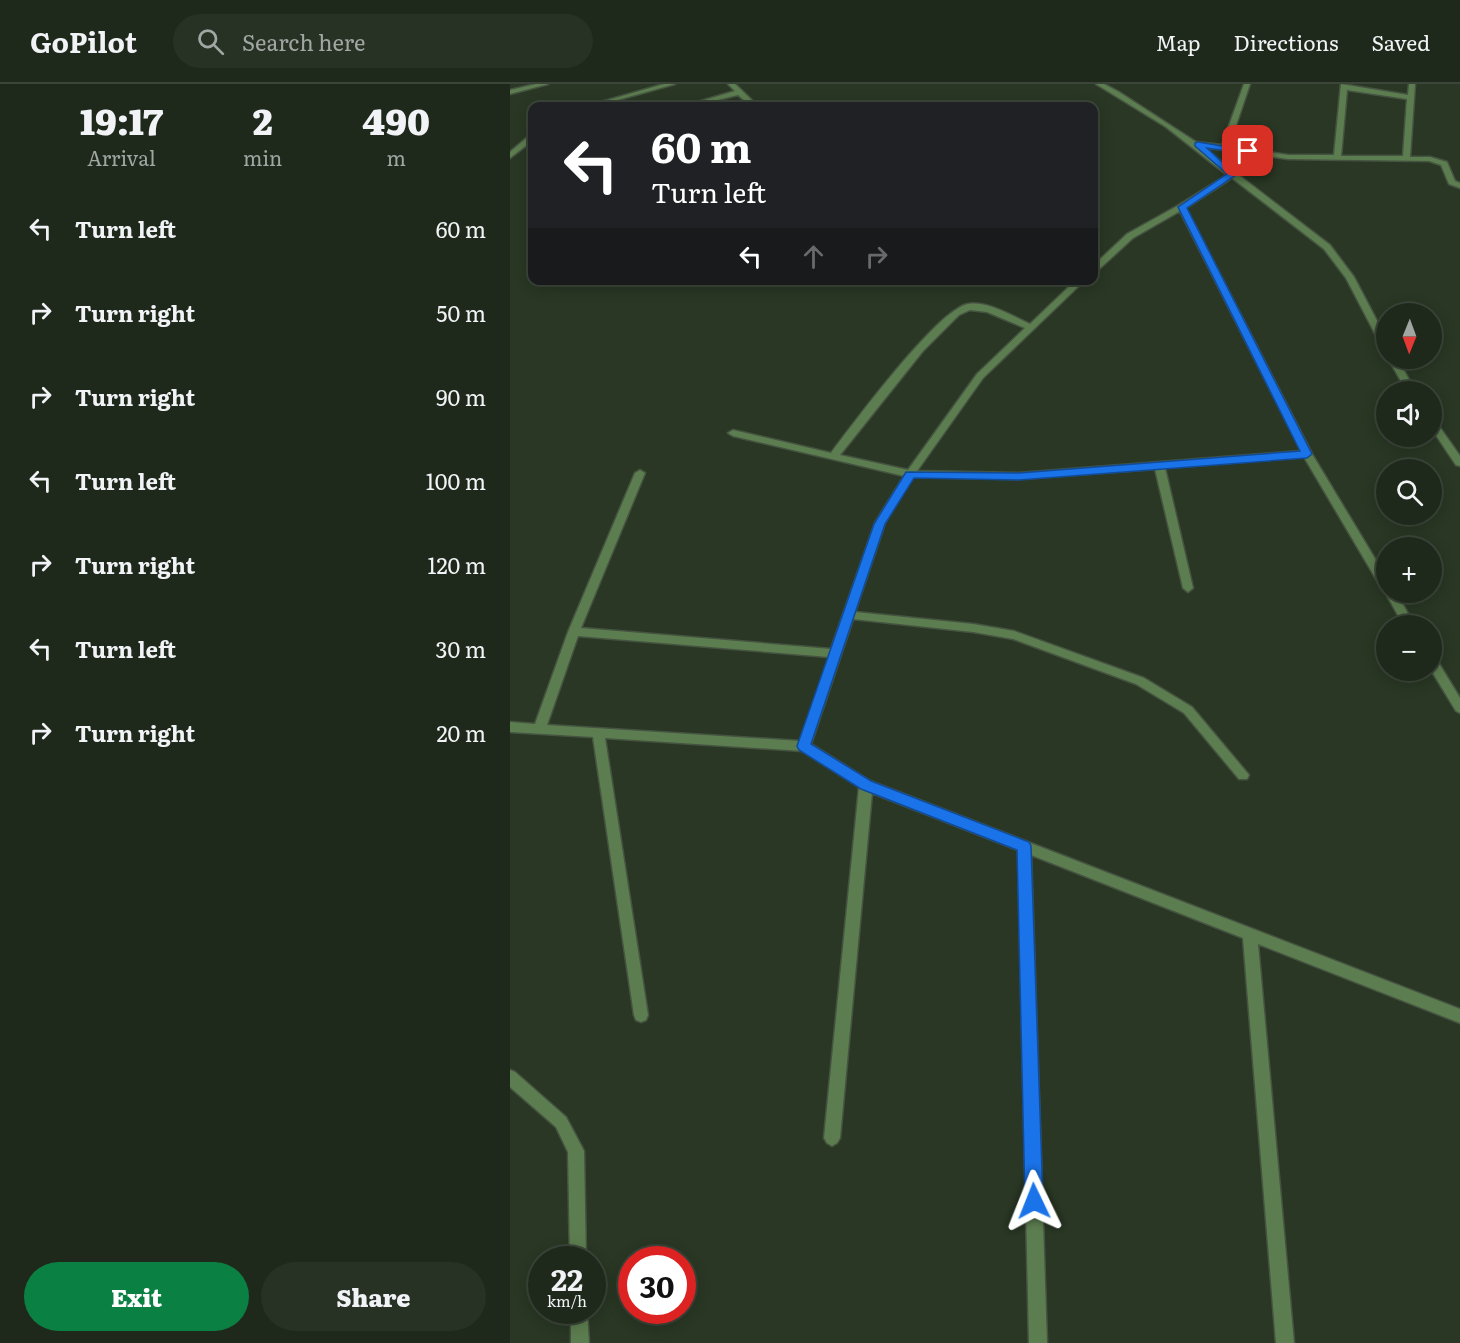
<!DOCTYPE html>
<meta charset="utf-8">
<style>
:root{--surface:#1f291b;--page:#273124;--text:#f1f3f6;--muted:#a1a6a3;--line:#3c453a;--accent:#0b8043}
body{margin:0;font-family:Literata,serif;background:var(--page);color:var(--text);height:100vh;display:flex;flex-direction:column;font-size:22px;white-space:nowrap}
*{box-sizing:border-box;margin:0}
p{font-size:20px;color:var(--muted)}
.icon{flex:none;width:33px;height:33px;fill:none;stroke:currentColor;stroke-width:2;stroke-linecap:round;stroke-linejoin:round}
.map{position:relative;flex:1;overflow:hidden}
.details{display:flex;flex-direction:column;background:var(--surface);width:510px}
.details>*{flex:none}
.hud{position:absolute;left:18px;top:18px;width:570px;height:183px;border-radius:12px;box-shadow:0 3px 15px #0003,0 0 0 2px var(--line);background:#202124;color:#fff;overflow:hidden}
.needle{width:39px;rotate:181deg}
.buttons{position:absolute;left:866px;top:219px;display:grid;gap:12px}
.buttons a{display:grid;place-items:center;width:66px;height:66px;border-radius:50%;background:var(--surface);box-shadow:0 3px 15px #0003,0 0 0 2px var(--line);font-size:30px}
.speed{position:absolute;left:18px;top:1162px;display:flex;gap:12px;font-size:30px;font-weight:700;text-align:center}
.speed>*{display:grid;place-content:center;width:78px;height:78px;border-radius:50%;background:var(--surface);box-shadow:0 3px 15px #0003,0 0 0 2px var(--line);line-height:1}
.speed small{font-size:15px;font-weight:400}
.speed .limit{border:9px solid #d22;background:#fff;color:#111}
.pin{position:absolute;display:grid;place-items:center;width:51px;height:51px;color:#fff;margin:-26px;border-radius:12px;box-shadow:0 3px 9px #0006}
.me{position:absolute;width:66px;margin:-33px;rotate:358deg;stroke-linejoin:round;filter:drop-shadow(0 0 4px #0008)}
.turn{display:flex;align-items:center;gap:21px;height:126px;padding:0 24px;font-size:27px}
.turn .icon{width:78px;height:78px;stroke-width:2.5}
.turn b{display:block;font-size:42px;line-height:51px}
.lanes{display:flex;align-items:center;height:57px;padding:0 24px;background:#0003;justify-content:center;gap:30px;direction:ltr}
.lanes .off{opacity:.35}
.eta{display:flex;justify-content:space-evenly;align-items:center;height:102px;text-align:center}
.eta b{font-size:36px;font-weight:800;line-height:42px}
.button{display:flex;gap:12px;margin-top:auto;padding:12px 24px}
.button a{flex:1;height:69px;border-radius:36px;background:var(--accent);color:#fff;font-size:24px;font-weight:800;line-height:69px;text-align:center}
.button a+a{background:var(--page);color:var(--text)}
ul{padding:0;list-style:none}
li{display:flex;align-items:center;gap:18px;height:84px;padding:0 24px}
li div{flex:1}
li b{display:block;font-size:22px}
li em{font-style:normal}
header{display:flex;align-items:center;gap:36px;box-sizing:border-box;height:84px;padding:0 30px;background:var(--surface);border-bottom:2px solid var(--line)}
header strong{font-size:28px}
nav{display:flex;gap:33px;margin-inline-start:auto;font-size:21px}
.search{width:420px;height:54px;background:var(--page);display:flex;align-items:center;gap:15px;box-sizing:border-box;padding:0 21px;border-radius:33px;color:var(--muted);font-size:22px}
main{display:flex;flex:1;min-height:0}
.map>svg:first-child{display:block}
</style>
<header>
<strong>GoPilot</strong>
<div class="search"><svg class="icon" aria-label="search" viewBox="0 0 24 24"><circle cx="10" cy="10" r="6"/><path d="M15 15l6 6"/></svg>Search here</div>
<nav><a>Map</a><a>Directions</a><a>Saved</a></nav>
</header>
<main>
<section class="details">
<div class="eta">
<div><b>19:17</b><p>Arrival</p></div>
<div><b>2</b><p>min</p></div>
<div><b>490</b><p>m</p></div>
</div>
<ul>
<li><svg class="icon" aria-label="left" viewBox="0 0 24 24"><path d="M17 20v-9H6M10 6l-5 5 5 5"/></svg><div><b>Turn left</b></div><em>60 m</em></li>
<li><svg class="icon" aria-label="right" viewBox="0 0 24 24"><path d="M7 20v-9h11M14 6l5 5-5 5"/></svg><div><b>Turn right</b></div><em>50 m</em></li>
<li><svg class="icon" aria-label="right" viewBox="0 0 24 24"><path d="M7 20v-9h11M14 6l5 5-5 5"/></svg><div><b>Turn right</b></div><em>90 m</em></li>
<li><svg class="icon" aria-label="left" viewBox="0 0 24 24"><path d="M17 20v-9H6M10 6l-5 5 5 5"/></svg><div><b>Turn left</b></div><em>100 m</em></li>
<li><svg class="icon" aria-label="right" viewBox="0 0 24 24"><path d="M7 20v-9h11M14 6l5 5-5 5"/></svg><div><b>Turn right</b></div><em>120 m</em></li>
<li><svg class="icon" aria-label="left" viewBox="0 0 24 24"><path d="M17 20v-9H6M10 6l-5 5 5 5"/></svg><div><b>Turn left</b></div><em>30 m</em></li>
<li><svg class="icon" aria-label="right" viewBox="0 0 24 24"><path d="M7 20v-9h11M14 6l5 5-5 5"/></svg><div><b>Turn right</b></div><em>20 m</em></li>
</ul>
<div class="button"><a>Exit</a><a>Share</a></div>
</section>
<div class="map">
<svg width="950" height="1259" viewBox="0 0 950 1259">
<rect width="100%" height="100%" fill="#293724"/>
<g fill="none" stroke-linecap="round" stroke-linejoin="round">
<defs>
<g id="minor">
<path d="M26 0H38L0 10V6Z"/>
<path d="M154 0H165L86 22H77Z"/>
<path d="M218 0H225L248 22H241L228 11 183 22H174L225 7Z"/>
<path d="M586 0H594L609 8 686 58 712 61 734 0H740L719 62 778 71H824L831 0 898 11 899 0H905L900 73H920L937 78 945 97 950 99V104L939 100 931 81 919 77 778 75 692 63 820 161 844 193 876 254V266L872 263 836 194 814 165 722 94 676 124 802 370 876 493V508H886L905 542H894L875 508 876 506 872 505 794 373 655 384 683 504 678 508 673 504 645 385 509 395 403 393 375 439 345 528 463 540 504 547 634 594 682 623 739 691 737 695H729L674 629 626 600 503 555 463 548 343 535 301 660 360 697 950 925V939L748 860 784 1259H766L733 854 521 771 537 1259H519L508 766 362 709 330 1054 327 1059 322 1062 317 1059 314 1054 349 703 292 667 95 654 138 931 136 936 131 938 126 936 124 931 83 653 0 648V638L25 640 58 548 125 389 130 386 135 389 71 544 321 565 365 439 394 392 223 352 218 349 223 346 321 369C343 340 428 225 458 220 478 217 502 232 520 240L566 196H575L473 294 407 387 509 389 791 367 670 127 623 154 587 187H584V181L617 150 669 121 717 91 656 43ZM837 6 897 15 893 72H831ZM460 226 477 228 515 244 467 290 398 386 330 371 413 267 449 231ZM68 552 319 573 290 657 37 641Z"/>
<path d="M19 52H22V57L0 74V68Z"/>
<path d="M878 274H887L906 308H897Z"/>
<path d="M921 334 924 335 950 372V382L946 381 921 344Z"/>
<path d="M921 572 925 573 950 614V629L946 627 921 586Z"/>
<path d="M0 986 5 988 56 1033 74 1067 76 1176H60L58 1068 46 1043 0 1003Z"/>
<path d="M61 1227H77L79 1259H61Z"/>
</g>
</defs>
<use href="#minor" stroke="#455341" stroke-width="3"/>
<use href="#minor" fill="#5c7d4f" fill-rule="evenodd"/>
</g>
<path fill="#1a73e8" stroke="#114b97" stroke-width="1.5" d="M688 58 743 67 738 70 697 64 726 91 677 124 802 370 797 374 509 396 404 394 375 440 301 660 361 697 519 758 521 762 533 1117 530 1124 524 1126 517 1124 515 1117 507 766 351 705 289 666 287 662 364 440 396 388 509 389 790 367 668 123 717 90 685 62V59Z"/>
</svg>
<div class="buttons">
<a><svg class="needle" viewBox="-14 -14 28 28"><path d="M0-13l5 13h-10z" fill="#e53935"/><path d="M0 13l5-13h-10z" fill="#a1a6a3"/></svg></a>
<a><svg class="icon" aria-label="sound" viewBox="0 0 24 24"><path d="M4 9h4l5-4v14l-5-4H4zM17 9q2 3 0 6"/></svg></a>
<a><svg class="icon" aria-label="search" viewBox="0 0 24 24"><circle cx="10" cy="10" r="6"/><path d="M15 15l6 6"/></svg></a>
<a>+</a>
<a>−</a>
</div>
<div class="speed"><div>22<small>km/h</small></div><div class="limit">30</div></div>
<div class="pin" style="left:738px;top:67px;background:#d93025"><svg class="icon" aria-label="arrive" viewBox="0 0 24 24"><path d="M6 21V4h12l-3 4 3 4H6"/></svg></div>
<svg class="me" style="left:524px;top:1117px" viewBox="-20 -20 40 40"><path d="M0-17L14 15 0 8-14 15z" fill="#1a73e8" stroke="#fff" stroke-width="4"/></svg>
<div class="hud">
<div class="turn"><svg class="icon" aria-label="left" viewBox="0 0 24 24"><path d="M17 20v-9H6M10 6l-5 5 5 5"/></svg><div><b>60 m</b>Turn left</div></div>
<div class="lanes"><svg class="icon" aria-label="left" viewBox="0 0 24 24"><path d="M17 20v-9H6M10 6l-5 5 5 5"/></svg><svg class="icon off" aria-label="ahead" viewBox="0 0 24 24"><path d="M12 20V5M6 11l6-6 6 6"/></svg><svg class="icon off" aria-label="right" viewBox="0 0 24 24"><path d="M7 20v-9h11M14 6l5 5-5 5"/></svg></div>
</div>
</div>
</main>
